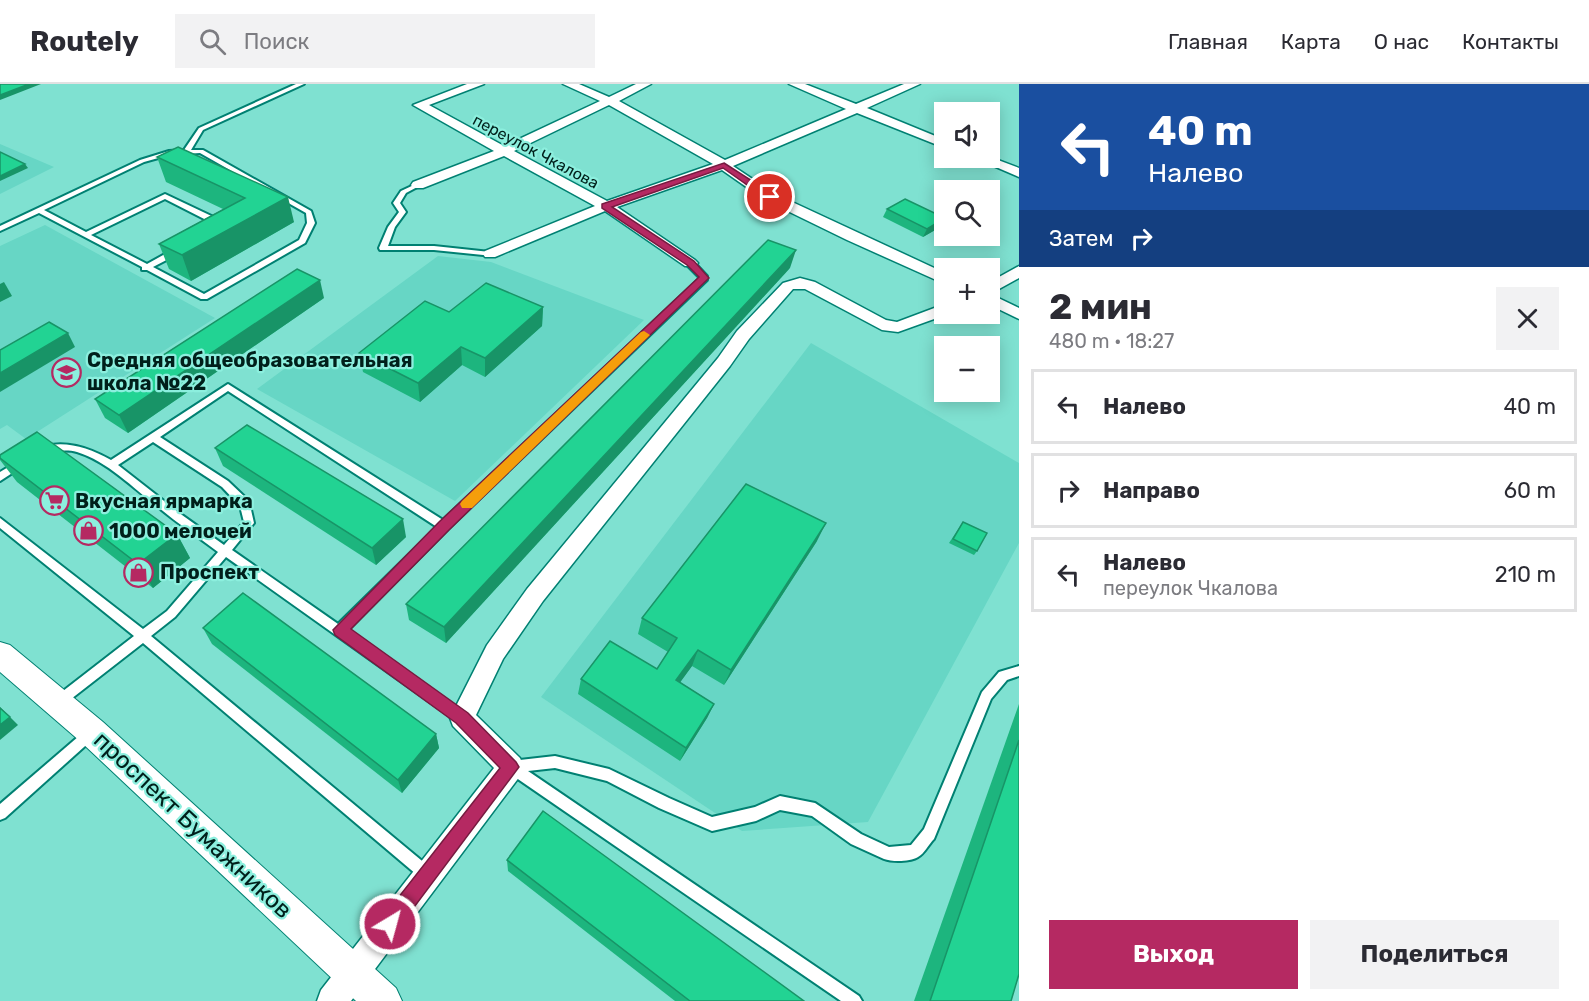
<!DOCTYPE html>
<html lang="ru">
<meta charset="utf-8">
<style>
:root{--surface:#fff;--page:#f2f2f3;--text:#2b2b33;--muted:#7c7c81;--line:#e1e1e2;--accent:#b52962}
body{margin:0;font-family:Rubik,sans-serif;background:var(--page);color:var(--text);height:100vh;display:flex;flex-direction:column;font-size:22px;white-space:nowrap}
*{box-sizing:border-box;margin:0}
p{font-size:20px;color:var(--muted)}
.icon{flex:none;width:33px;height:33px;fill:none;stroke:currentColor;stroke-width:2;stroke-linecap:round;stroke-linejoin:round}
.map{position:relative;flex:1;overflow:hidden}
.drawer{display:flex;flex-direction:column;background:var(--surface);width:570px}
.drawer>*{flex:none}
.hud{background:#1a4fa0;color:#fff;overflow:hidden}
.tools{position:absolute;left:934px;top:18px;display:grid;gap:12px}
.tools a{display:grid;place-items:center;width:66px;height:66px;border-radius:0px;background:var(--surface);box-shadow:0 3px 15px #0003;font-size:30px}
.pin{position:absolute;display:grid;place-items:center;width:51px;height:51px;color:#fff;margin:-26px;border:3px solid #fff;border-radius:50%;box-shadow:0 2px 6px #0007}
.me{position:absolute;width:66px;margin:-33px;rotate:37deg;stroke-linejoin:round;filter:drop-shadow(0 0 4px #0008)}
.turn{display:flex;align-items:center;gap:21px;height:126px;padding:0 30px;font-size:27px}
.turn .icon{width:78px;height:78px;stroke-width:2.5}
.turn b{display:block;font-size:42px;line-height:51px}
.then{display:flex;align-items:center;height:57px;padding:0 30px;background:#0003;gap:12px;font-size:22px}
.round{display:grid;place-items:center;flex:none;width:63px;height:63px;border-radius:0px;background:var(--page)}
.headline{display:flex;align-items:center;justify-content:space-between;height:102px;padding:0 30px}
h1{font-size:36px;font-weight:700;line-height:45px}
.button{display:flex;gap:12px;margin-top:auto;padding:12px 30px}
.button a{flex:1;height:69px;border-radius:0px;background:var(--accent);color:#fff;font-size:24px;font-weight:700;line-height:69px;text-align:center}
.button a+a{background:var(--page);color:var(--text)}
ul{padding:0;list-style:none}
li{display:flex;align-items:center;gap:18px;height:75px;margin:0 12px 9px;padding:0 18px;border:3px solid var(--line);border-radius:0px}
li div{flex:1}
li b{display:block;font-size:22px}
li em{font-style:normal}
header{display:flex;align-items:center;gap:36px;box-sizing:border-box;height:84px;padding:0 30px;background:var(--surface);border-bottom:2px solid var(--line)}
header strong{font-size:28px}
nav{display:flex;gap:33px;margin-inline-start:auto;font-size:21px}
.search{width:420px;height:54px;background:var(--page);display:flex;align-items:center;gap:15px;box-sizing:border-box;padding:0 21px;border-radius:0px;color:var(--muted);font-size:22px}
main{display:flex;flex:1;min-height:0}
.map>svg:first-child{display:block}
</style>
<header>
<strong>Routely</strong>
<div class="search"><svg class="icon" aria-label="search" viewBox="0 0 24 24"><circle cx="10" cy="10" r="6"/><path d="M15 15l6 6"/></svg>Поиск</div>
<nav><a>Главная</a><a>Карта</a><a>О нас</a><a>Контакты</a></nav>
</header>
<main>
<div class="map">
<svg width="1019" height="917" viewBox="0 0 1019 917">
<rect width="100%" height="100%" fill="#7fe1d1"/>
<g fill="#67d6c5">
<path d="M0 60 54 83 0 110Z"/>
<path d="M45 141 215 234 26 355 7 341 0 345V162Z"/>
<path d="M438 172 491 178 644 236 455 417 257 305Z"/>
<path d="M811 259 1019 379V459L868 738 742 747 541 613Z"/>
</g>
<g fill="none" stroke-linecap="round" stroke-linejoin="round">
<defs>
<g id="service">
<path d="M296 0H304L203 46 191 66H203L311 127 315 139 305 159 207 215H201L147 186H142V183L39 129 0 147V142L140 76 169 67 184 66 199 44ZM200 69 306 129 307 139 299 156 204 210 153 183 180 169V165H174L147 180 91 151 165 115 216 141H222V137L165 110 86 148 44 126 144 78 169 71Z"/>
<path d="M416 100 421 101 406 109 400 119 406 128 395 143 388 162H434L490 168 494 170 493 172 434 166H380L379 164 388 143 399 128 393 119 401 107Z"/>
<path d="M687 177H693L707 192V196L448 445 347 547 466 630 468 634 466 638 462 640 458 638 226 473 175 533 151 552 433 786 435 791 433 796 428 798 423 796 143 559 62 622 58 624 54 622 52 618 54 614 134 552 0 444V434L143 545 167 527 218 468C198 453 177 439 158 423 133 404 107 377 77 368 64 364 52 369 40 367L38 365 40 363C66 356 87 363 111 376L228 300 443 436 700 194 687 181ZM228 307 437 443 338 540 232 466 254 439 249 417 228 397 160 353ZM153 358 222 403 240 422 244 438 224 461 182 431 118 381Z"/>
<path d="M20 376 23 378 25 380 23 382 0 397V388Z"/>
<path d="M1019 582V592L1007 596 991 615 934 755C929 760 924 770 918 773 910 778 892 778 884 775L851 760 812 732 780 726 756 737 712 747 659 724 607 697 555 684 528 687 859 912 862 917H841L506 687 505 683 506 679 511 677 555 672 609 685 669 714 712 733 755 723 780 712 815 719 861 750 889 763 911 761 924 745 982 608 999 588Z"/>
<path d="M90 644 94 646 96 650 94 654 5 734 0 736V720L86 646Z"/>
</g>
<g id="minor">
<path d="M467 0H484L429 21 504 62 600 17 563 0H579L609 13 636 0H651L619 17 725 76 846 25 789 0H805L856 20 904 0H920L867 24 945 56V64L857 29 733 82 775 110 945 189V200L847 156 765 116 722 86 617 123 695 176 698 179 695 182H685L605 127 495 173H485L483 170 485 167 595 122 504 72 423 104H413L411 101 413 98 494 67 413 21ZM609 21 713 80 607 117 514 67Z"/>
<path d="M990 73 1019 84V93L975 74Z"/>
<path d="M1019 182V194L990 210V198Z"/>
<path d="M800 194 815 198 886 236 897 238 945 220V230H948L898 248 882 246 805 205H793L749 255 730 282 543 517 503 575 476 631 520 674 524 683 520 692 351 917H317L321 906 494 684 453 642 450 634 487 561 527 505 718 274 737 247 783 199Z"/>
<path d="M990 210 1019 224V235L990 221Z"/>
</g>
<path id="tertiary" d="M0 558 10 561 103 638 396 904 402 917H356L81 658 0 588Z"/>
</defs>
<use href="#service" stroke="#008072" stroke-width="4"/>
<use href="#minor" stroke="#008072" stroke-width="3"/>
<use href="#tertiary" stroke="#008072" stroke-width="2"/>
<use href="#service" fill="#fff" fill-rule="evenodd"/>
<use href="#minor" fill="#fff" fill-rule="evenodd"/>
<use href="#tertiary" fill="#fff" fill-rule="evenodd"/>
</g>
<g fill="#1db57e">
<path d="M178 63 294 138 191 197 169 185 159 160 223 125 166 98 157 73Z"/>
<path d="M887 125 945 134V135L942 142 923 153 883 133Z"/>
<path d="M790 184 446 559 409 536 406 520Z"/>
<path d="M324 214 128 349 105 334 95 315Z"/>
<path d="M543 223 542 242 485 293 462 281 420 318 363 288 359 269 449 228Z"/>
<path d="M215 364 406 453 376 481 223 382Z"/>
<path d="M0 371 177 450 190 474 153 504 17 398 0 376Z"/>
<path d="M963 438 977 467 974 471 949 459Z"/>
<path d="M817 457 724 601 692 582 680 598 714 620 707 634 680 677 578 610 581 595 657 585 668 568 638 550 642 534Z"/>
<path d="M203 544 436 650 439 664 402 709 212 560Z"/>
<path d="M1019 620V890L1011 917H914Z"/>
<path d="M507 776 804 917H675L508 787Z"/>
</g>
<g fill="#189467">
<path d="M29 0H41L0 16V11Z"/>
<path d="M25 80 28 84 0 97V92Z"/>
<path d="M288 113 294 138 191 197 182 171Z"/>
<path d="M945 134 942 142 923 153 927 145Z"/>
<path d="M796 166 790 184 446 559 444 543Z"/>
<path d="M320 196 324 214 128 349 119 331Z"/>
<path d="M4 198 12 212 0 218V200Z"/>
<path d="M543 223 542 242 485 293V274Z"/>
<path d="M68 249 75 263 0 308V289Z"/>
<path d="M461 263 462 281 420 318 418 299Z"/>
<path d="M403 435 406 453 376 481 372 464Z"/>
<path d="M826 439 817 457 724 601 731 586Z"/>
<path d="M177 450 190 474 153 504 138 480Z"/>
<path d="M698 566 692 582 671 611 676 596Z"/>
<path d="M714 620 707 634 680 677 686 664Z"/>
<path d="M0 623 18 641 0 656Z"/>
<path d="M436 650 439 664 402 709 398 696Z"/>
</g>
<g fill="#22d393" stroke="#189467" stroke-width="1.5">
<path d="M0 0H29L0 11Z"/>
<path d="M178 63 288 113 182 171 159 160 245 114 157 73Z"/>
<path d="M0 68 25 80 0 92Z"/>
<path d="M905 115 945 134 927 145 887 125Z"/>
<path d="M768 156 796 166 444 543 406 520Z"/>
<path d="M297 185 320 196 119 331 95 315Z"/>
<path d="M486 199 543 223 485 274 461 263 418 299 359 269 425 217 449 228Z"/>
<path d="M49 238 68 249 0 289V266Z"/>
<path d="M247 341 403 435 372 464 215 364Z"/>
<path d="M37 348 177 450 138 480 0 374V371Z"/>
<path d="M746 400 826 439 731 586 698 566 676 596 714 620 686 664 581 595 610 557 657 585 677 554 642 534Z"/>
<path d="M963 438 987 449 977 467 953 455Z"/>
<path d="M243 509 436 650 398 696 203 544Z"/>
<path d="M0 624 10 633 0 641Z"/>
<path d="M1019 656V890L1011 917H930Z"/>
<path d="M543 727 804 917H690L507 776Z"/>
</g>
<path fill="#b52962" stroke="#761b40" stroke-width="1.5" d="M724 79 774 111V115H767L723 84 612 123 694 177 709 194 449 446 351 545 468 629 516 678 519 683 397 846 390 849 383 846 381 840 383 833 500 684 456 639 335 551 333 546 439 438 699 193 687 181 602 124V120Z"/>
<path fill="#f59e0b" d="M644 247 650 251 648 253 472 424H462L460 420 462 417 641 248Z"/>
<defs>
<symbol id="school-ring" viewBox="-11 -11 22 22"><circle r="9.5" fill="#8cefde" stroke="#b52962" stroke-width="1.5"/><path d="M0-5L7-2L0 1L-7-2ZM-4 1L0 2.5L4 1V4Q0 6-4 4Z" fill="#b52962"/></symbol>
<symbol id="supermarket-ring" viewBox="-11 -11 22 22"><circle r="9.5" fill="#8cefde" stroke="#b52962" stroke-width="1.5"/><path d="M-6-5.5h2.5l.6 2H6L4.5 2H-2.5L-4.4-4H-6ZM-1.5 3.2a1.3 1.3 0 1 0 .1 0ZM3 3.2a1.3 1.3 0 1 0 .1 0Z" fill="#b52962"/></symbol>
<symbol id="shop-ring" viewBox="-11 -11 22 22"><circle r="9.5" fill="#8cefde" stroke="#b52962" stroke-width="1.5"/><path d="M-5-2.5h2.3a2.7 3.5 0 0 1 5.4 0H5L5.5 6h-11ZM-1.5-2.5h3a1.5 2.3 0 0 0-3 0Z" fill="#b52962"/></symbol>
</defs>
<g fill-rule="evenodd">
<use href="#school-ring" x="50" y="272" width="33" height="33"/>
<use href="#supermarket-ring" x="38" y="400" width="33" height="33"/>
<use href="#shop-ring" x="72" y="430" width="33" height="33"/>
<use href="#shop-ring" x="122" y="472" width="33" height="33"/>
</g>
<g text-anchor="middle" stroke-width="4.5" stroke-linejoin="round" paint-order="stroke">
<g font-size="16" fill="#00201b" stroke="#8cefde">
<text transform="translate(536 67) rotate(28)" y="6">переулок Чкалова</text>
</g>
<g font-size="20" font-weight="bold" fill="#00201b" stroke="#8cefde" text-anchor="start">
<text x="87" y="283">Средняя общеобразовательная<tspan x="87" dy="23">школа №22</tspan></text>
<text x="75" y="424">Вкусная ярмарка</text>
<text x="109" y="454">1000 мелочей</text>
<text x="160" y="495">Проспект</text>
</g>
<g font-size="24" fill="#00201b" stroke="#8cefde">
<text transform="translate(193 741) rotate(43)" y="8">проспект Бумажников</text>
</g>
</g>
</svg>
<div class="tools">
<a><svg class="icon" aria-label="sound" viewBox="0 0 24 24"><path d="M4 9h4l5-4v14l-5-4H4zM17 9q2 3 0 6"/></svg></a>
<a><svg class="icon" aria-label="search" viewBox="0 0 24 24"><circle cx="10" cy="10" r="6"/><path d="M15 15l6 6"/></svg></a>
<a>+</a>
<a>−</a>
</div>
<div class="pin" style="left:770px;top:113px;background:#d93025"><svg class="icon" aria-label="arrive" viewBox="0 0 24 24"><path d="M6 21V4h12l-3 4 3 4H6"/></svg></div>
<svg class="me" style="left:390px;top:840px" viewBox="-20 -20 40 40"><circle r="17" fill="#b52962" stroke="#fff" stroke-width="3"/><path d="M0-11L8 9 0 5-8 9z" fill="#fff"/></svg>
</div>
<section class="drawer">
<div class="hud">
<div class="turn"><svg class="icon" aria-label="left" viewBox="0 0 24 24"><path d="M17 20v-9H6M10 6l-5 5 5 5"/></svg><div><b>40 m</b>Налево</div></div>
<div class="then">Затем<svg class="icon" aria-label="right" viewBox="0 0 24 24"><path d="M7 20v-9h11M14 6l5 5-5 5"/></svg></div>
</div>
<div class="headline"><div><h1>2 мин</h1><p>480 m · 18:27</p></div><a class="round"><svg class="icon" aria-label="close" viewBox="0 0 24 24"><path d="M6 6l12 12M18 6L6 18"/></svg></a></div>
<ul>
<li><svg class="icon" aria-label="left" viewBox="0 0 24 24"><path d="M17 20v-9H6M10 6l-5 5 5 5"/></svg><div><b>Налево</b></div><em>40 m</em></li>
<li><svg class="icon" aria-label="right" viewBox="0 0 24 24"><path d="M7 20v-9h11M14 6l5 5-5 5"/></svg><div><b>Направо</b></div><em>60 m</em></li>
<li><svg class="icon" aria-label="left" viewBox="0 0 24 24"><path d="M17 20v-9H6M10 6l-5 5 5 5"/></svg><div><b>Налево</b><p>переулок Чкалова</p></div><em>210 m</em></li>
</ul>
<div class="button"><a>Выход</a><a>Поделиться</a></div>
</section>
</main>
